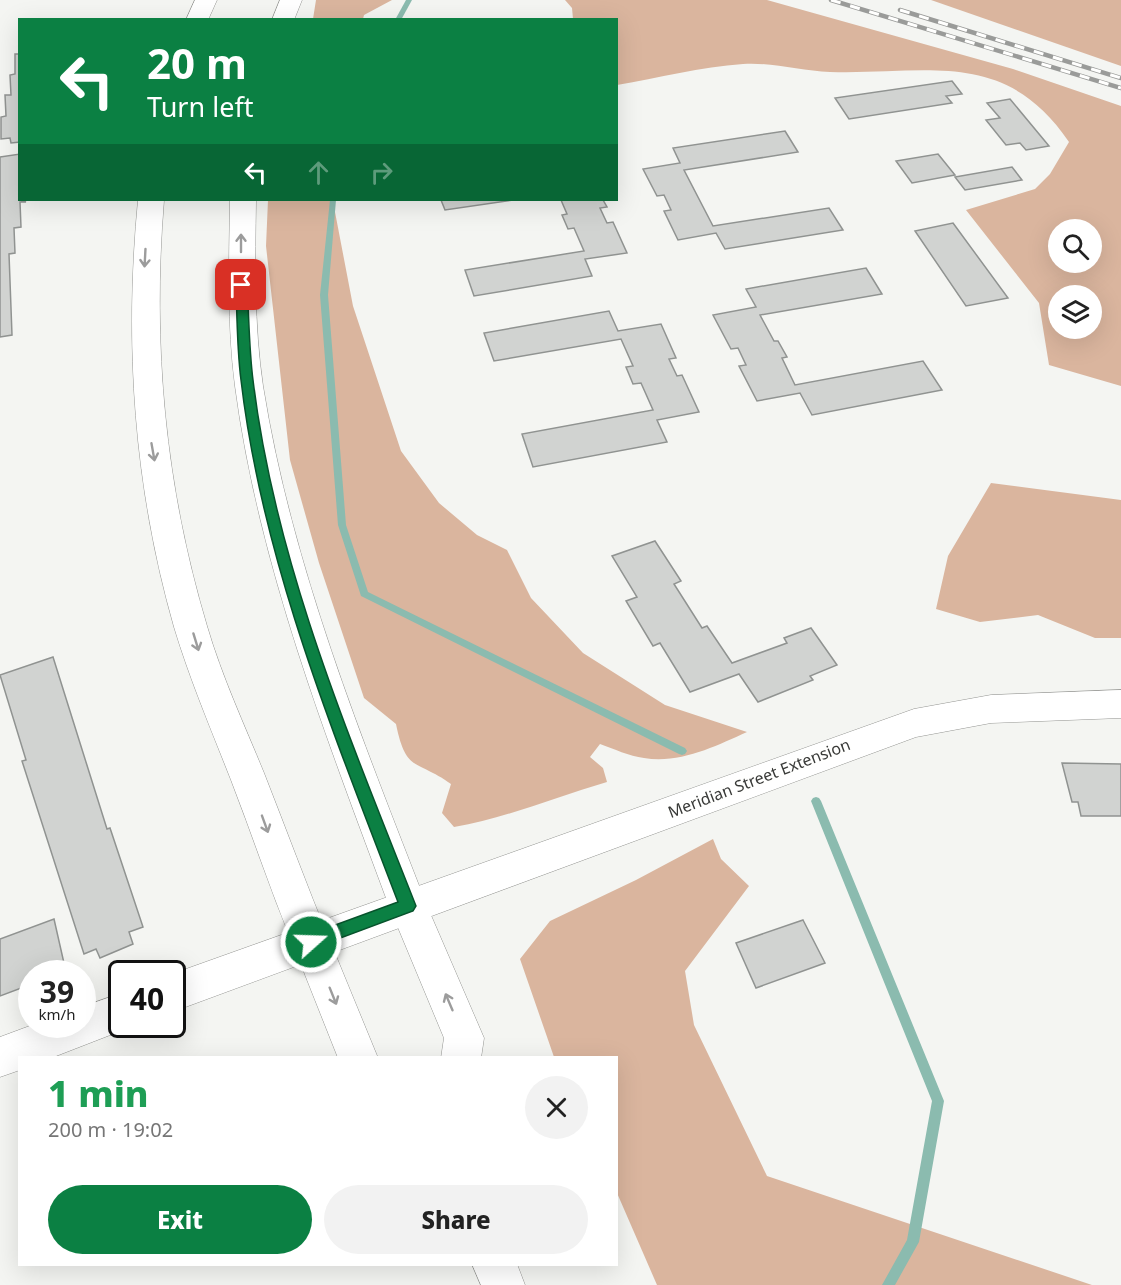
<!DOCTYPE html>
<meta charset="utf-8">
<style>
:root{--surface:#fff;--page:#f2f2f2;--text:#222;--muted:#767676;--accent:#0b8043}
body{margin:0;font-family:"Noto Sans",sans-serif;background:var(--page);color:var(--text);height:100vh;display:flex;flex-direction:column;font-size:22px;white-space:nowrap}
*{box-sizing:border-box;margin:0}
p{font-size:20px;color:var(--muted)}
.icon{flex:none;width:33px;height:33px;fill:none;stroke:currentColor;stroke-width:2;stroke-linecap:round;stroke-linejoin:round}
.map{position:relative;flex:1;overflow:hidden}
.panel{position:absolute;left:18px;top:1056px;width:600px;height:210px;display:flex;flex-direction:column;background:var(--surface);border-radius:0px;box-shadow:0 6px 24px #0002}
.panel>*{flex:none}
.hud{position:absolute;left:18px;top:18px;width:600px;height:183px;border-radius:0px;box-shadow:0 6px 24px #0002;background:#0b8043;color:#fff;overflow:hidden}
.buttons{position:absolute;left:1048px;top:219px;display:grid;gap:12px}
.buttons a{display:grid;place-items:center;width:54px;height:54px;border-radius:50%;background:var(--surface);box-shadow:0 6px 24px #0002;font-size:30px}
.speed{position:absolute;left:18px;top:960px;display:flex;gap:12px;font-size:30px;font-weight:700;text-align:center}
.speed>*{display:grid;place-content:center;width:78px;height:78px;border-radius:50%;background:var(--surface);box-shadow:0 6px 24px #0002;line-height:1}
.speed small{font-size:15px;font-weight:400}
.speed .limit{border:3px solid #111;border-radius:9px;background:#fff;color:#111}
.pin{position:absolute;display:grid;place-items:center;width:51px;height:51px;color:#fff;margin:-26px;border-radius:12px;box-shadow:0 3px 9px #0006}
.me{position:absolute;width:66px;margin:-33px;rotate:70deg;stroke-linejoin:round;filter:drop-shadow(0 0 4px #0008)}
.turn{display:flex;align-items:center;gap:21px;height:126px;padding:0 30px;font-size:27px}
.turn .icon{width:78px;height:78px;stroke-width:2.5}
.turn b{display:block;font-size:42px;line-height:51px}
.lanes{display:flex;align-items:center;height:57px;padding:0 30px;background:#0003;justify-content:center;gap:30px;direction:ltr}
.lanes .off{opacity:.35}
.round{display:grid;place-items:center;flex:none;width:63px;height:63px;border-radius:32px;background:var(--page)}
.overview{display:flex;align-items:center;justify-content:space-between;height:102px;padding:0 30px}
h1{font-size:36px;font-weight:800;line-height:45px;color:#1e9e55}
.button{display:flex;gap:12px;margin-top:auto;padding:12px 30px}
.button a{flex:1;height:69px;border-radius:36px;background:var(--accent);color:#fff;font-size:24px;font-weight:800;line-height:69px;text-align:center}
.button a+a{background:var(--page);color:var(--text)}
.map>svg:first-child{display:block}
</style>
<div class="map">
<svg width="1121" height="1285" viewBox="0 0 1121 1285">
<rect width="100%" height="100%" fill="#f4f5f2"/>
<g fill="#dab59e" fill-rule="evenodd">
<path d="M316 0H392L364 15 363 19H313Z"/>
<path d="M565 0H767L1013 69 1121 106V386L1049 365 1039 303 966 210 1035 189 1050 174 1069 142C1005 47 926 75 830 72 801 71 771 62 743 64 701 67 658 78 617 85L616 20 573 19 572 8ZM1059 230H1092V262H1059ZM1059 296H1092V328H1059Z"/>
<path d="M931 0H1121V66Z"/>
<path d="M268 200H335V212L353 306 401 451 439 503 477 535 507 550 531 598 583 653 665 705 747 732C716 746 680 764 644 758 629 756 614 749 600 744L590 757 603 768 607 782C555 797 507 818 454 827L442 813 451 784C416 759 406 773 396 724L364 698 319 563 290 460 266 246Z"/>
<path d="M991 483 1121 500V638H1095L1038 615 980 622 936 609 948 556Z"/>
<path d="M713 839 721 859 749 886 685 971 694 1025 767 1176 1092 1285H657L617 1193 616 1058 554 1057 520 959 550 921 636 880Z"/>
</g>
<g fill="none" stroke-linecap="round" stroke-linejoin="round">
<g fill="#8bbbaf" fill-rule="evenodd">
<path d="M406 0H412L401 20H395Z"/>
<path d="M330 200H336L328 295 346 525 368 592 685 748 687 751 685 754 682 755 679 754 361 596 338 525 320 295Z"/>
<path d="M816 797 819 798 821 801 944 1101 919 1242 895 1285H882L907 1240 932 1101 811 801 813 798Z"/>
</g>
</g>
<g fill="#d1d3d1" stroke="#909391" stroke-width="1.5">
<path d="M15 54H20V142L11 143 10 138 1 139V117L6 116 5 95H11L10 75 15 74Z"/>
<path d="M952 81 962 94 946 96 952 103 849 119 835 98Z"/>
<path d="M1010 99 1049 146 1026 150 1020 143 1006 145 986 120 1000 118 987 103Z"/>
<path d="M785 131 798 152 684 170 713 226 829 208 843 230 725 249 716 233 678 240 664 211 671 210 664 195 657 196 643 169 680 163 673 148Z"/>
<path d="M20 154V200L26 202H20L21 227 14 228 15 253 9 254 12 335 0 337V157Z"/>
<path d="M938 154 955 175 912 183 896 161Z"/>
<path d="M1012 167 1022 180 965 190 955 177Z"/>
<path d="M441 200H513L445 210Z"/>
<path d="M561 200H603L607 207 600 208 607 223 613 222 627 253 585 259 592 276 474 296 465 270 584 251 574 228 568 229 562 215 567 214Z"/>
<path d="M953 223 1008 298 966 306 915 231Z"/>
<path d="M866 268 882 294 760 315 774 341H778L787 357 782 358 795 385 923 361 942 390 812 415 800 393 757 401 739 366 746 365 738 348 731 349 713 315 756 307 746 289Z"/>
<path d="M609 311 618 331 661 324 676 358 669 359 677 376 682 375 699 412 657 420 667 442 533 467 522 434 653 410 641 383 633 384 626 367 633 366 621 339 494 361 484 333Z"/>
<path d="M655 541 681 581 674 584 702 628 707 626 732 663 787 643 784 638 811 628 837 665 810 676 813 680 758 702 739 674 690 692 660 643 653 646 626 601 637 597 612 556Z"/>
<path d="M53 657 107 829 110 828 143 927 129 932 133 944 100 958 96 949 84 954 22 761 26 760 0 675Z"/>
<path d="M1062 763 1121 764V816H1081L1078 802H1072Z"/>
<path d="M54 919 66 972 32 974V984L0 996V939Z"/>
<path d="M803 920 825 963 756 988 736 943Z"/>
</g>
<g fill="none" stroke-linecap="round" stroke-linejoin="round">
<defs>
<g id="tertiary">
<path d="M1121 690V718L991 723 916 737 172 1012V974L914 709 991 695Z"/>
<path d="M122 993V1024L136 1025 51 1058H20V1070L0 1077V1037L35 1024H82V1007Z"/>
</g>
<g id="secondary">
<path d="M408 889 421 894 427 906 484 1038 481 1058H441L444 1038 389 906 395 894Z"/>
<path d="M311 924 325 929 378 1058H338L292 942 297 929Z"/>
<path d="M472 1264H517L525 1285H481Z"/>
</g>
<g id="motorway">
<path d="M195 0H217L208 20H186Z"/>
<path d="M280 0H302L294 20H272Z"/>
<path d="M138 200H164C152 345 165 486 207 626 222 677 244 724 264 773 286 829 307 886 330 942L325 955 311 960 297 955 292 942C270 889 252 834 231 780 211 729 190 680 174 627 134 487 124 345 138 200Z"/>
<path d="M230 200H256C255 262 254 325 263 386 292 567 361 736 427 906L421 918 408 923 395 918 389 906C326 736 259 566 235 386 227 324 229 262 230 200Z"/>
</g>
</defs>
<use href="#tertiary" stroke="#949592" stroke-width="1"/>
<use href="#secondary" stroke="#949592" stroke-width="1"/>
<use href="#motorway" stroke="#949592" stroke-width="1"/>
<use href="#tertiary" fill="#fff" fill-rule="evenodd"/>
<use href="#secondary" fill="#fff" fill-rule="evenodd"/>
<use href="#motorway" fill="#fff" fill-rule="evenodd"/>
<defs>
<g id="rail">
<path d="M831 0 1121 88"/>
<path d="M900 10 1121 78"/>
</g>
</defs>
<use href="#rail" stroke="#9a9b99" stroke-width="4.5"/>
<use href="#rail" stroke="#fffffe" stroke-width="3" stroke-dasharray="10" stroke-linecap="butt"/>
</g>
<defs><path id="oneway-shaft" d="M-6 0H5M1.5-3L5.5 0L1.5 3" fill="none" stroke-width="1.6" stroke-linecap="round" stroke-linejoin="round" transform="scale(1.5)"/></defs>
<g stroke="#9c9c9c">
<use href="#oneway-shaft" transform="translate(241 243) rotate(-90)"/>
<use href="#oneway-shaft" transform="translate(145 258) rotate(93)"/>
<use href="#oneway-shaft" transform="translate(153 452) rotate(80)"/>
<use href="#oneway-shaft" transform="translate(196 642) rotate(73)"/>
<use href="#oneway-shaft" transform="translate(265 824) rotate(70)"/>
<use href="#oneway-shaft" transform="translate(333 996) rotate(68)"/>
<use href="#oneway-shaft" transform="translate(449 1002) rotate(-113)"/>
</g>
<path fill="#0b8043" stroke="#07532c" stroke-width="1.5" d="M241 281 247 285C249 316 249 349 253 380 275 563 349 736 416 906L413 911 311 949 305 947 303 942 305 936 398 902C334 734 262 561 241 380 237 349 237 316 236 285Z"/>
<g text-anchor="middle" stroke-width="4.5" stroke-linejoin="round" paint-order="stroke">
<g font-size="16" fill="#393a38" stroke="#fffffe">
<text transform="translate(759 778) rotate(-21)" y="6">Meridian Street Extension</text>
</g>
</g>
</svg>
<div class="buttons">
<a><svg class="icon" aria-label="search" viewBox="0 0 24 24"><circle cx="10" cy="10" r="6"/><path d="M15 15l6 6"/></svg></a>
<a><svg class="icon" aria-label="layers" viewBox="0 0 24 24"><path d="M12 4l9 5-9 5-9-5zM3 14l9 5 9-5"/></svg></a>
</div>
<div class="speed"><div>39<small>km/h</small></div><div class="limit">40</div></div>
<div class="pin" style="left:241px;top:285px;background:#d93025"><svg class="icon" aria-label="arrive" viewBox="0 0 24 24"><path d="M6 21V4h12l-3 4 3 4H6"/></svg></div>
<svg class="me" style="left:311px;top:942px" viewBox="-20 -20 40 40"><circle r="17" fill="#0b8043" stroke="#fff" stroke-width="3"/><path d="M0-11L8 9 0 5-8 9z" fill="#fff"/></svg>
<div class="hud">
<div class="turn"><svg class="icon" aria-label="left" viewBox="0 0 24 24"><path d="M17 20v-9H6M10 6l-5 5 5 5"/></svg><div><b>20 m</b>Turn left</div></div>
<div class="lanes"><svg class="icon" aria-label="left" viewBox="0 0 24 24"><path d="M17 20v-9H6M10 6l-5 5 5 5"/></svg><svg class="icon off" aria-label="ahead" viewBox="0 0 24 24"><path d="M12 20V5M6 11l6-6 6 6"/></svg><svg class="icon off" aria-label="right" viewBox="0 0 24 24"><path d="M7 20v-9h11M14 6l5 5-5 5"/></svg></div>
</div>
<section class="panel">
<div class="overview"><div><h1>1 min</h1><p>200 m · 19:02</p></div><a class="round"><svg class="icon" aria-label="close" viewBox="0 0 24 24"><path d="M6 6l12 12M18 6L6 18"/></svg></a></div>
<div class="button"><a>Exit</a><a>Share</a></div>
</section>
</div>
